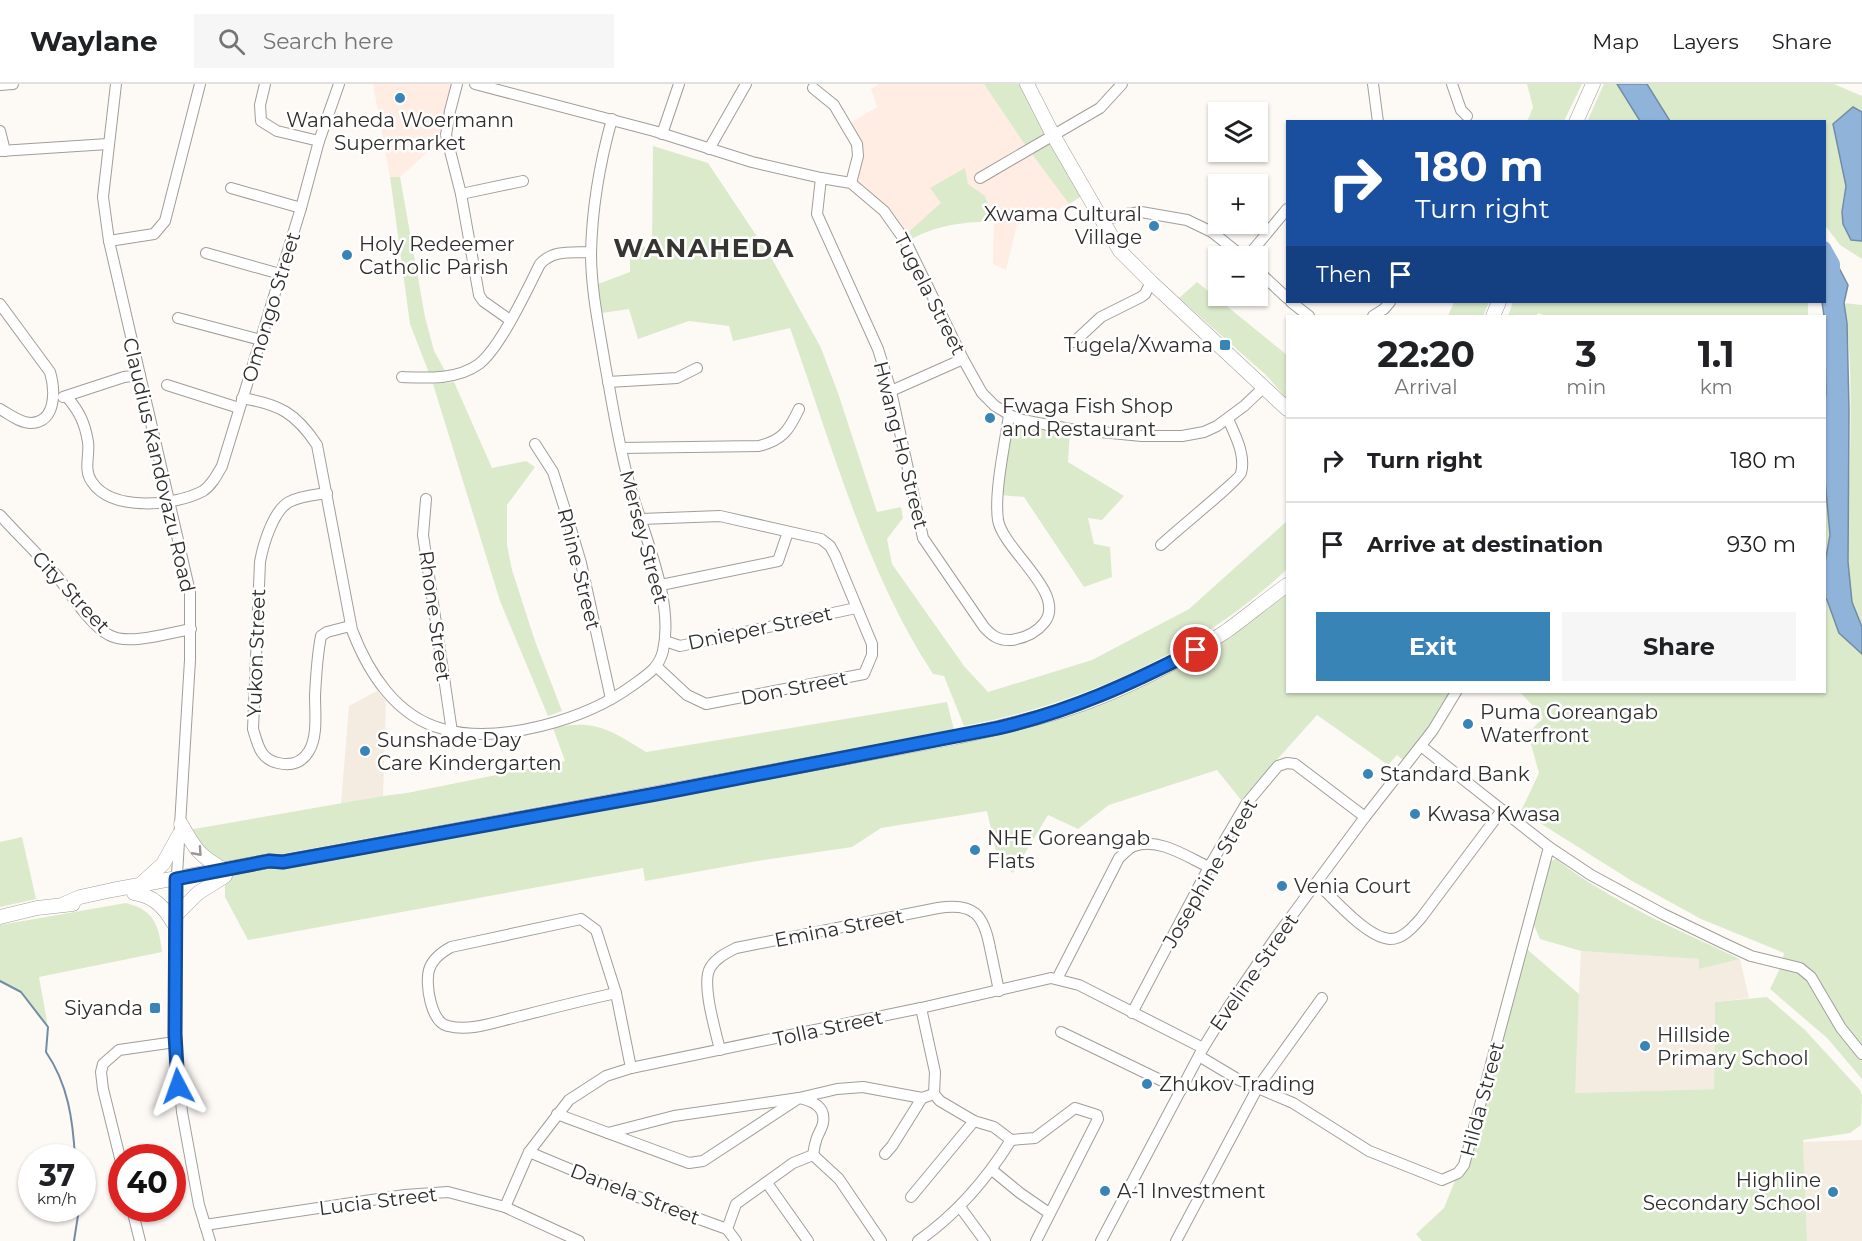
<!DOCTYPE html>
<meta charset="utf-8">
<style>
:root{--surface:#fff;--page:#f6f6f6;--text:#202124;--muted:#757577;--line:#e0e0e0;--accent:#3984b7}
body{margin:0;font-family:Montserrat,sans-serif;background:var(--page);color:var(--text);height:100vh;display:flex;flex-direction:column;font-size:22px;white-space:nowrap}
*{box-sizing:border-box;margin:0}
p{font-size:20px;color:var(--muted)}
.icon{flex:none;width:33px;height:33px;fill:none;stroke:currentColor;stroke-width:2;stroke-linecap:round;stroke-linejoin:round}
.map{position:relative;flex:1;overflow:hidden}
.details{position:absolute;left:1286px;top:231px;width:540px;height:378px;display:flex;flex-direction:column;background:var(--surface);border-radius:0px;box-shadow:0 2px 4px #0004}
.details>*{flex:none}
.banner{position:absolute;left:1286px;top:36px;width:540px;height:183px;border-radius:0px;box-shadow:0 2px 4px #0004;background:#1a4fa0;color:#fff;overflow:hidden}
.buttons{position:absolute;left:1208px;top:18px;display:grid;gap:12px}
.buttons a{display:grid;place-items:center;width:60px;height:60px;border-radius:0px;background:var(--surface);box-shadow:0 2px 4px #0004;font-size:30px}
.speed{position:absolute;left:18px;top:1060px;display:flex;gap:12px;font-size:30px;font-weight:700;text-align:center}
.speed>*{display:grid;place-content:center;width:78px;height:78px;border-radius:50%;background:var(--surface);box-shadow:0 2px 4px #0004;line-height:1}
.speed small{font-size:15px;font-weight:400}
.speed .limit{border:9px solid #d22;background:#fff;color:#111}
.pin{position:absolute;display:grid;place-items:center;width:51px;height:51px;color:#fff;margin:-26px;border:3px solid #fff;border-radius:50%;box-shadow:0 2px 6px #0007}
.me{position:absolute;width:66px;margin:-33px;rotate:356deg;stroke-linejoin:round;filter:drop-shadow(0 0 4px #0008)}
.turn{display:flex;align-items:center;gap:21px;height:126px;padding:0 30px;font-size:27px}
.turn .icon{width:78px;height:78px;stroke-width:2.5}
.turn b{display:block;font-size:42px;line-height:51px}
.then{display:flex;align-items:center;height:57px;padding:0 30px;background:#0003;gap:12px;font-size:22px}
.eta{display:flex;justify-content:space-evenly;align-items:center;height:102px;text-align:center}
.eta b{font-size:36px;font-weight:700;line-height:42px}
.action{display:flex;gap:12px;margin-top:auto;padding:12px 30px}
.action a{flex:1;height:69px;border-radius:0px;background:var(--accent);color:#fff;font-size:24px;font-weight:700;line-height:69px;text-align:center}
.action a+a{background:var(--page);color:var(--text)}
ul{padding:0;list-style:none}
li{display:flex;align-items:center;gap:18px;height:84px;padding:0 30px;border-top:2px solid var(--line)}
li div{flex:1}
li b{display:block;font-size:22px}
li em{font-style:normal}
header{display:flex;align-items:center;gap:36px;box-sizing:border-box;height:84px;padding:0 30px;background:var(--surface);border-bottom:2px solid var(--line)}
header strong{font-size:28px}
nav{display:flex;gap:33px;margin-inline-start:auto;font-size:21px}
.search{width:420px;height:54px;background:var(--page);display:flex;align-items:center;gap:15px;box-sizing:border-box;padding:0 21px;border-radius:0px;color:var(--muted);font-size:22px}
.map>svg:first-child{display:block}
</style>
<header>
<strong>Waylane</strong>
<div class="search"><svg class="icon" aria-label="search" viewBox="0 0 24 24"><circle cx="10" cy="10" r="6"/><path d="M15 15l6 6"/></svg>Search here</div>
<nav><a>Map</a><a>Layers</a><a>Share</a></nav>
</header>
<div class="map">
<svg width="1862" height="1157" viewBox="0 0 1862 1157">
<rect width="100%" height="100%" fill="#fdf9f5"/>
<g fill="#ffece2">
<path d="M373 0H451L456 3 446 51 400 93H390Z"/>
<path d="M879 0H984L1023 58 1069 120 1032 139 1017 140 1006 186 993 180 994 137 975 105 968 100 965 85 930 105 942 119 903 153 851 99 858 72 846 42 877 23 871 5Z"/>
</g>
<g fill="#f4ebe1">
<path d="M377 607 386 617 383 712 341 720 349 622Z"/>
<path d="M1581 867 1700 875 1699 885 1740 875 1749 914 1715 918 1714 1005 1574 1009Z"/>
<path d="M1862 1056V1157H1807L1803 1058Z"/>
</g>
<g fill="#dceacc">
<path d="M984 0H1020L1082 112 1069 120 1023 58Z"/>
<path d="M1527 0H1582L1564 37 1527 38 1533 23Z"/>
<path d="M1604 0H1617L1640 37 1587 38Z"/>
<path d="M1647 0H1834L1862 12V28L1853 24 1833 40 1846 102 1843 116 1851 156 1862 157V175L1840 161 1824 140V38L1670 37Z"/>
<path d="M653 62 708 79 772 175 821 264 838 309 877 428 901 423 903 434 887 455 892 480 964 582 988 608 1092 576 1189 525 1287 437V485C1202 567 1079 621 964 642L944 592 933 590C865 486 832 361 790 244L733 257 729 242 689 237 638 255 629 225 602 229 598 200 630 188V165L652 162Z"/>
<path d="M965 84 968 100 985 112 994 137C959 139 938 140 906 158L903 153 941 119 930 104Z"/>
<path d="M390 93H400L425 233 434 267 448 292 429 289 410 240Z"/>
<path d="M1197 198 1287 271V315L1266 291 1179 214Z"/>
<path d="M1454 218H1489L1483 232H1448Z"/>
<path d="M1513 218H1808V232H1547L1538 229 1536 232H1508Z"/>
<path d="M1844 219 1862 221V543C1839 509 1849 417 1850 375 1851 327 1852 266 1844 219Z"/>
<path d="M454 298 492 384 526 377 535 383 507 421V461L512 486 535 557 562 627 548 632 500 517 433 300Z"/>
<path d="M1009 331 1070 345 1068 378 1124 412 1102 436 1088 434 1094 460 1110 463 1112 493 1084 503 1024 413 999 411Z"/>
<path d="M1824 385 1830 451 1824 484Z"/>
<path d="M1287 501V608H1456L1407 679 1397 671 1388 681 1317 631 1241 716 1217 686 1109 721 1078 745 1048 731 1013 789 998 777 987 727 881 744 852 763 757 777 645 797 643 784 248 856 225 813V792L272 784 283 778 1015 640 1164 582Z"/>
<path d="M1824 512 1827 516 1839 549 1862 570V995L1827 954 1770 905 1782 880 1784 869 1701 835 1632 797 1521 727 1539 689 1528 650 1543 633 1520 608H1824Z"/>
<path d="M947 618 954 646 277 771C263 774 227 782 214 775 206 770 195 753 188 746L383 712 407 709 565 677 553 644C596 635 610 646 646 668Z"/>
<path d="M22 753 36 815 0 823V758Z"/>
<path d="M1556 775C1611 818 1677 845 1740 875L1699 885V875L1581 867 1540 855 1533 839 1551 777Z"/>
<path d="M126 819C154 826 159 841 162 868L39 893 48 943 21 908 0 897V841Z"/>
<path d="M1522 861 1579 910 1575 1009 1714 1005 1715 918 1767 913 1805 946 1860 1006 1862 1012 1861 1041 1850 1049 1803 1056 1807 1157H1422L1416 1150 1444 1124 1458 1089Z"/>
</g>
<g fill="#90b4d9" stroke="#738ca5" stroke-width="1.5">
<path d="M1617 0H1647L1670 37H1640Z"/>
<path d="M1853 23 1862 28V157L1851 156 1843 140 1842 128 1846 102 1833 40Z"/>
<path d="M1836 178 1848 201 1844 219 1847 239 1849 326 1848 478 1852 518 1862 543V570L1839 549 1827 516 1824 512V484L1830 451 1824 385V327L1826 309 1824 232 1822 218H1824V192Z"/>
</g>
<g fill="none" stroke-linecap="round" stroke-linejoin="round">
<g stroke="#738ca5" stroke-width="2">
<path d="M0 897 21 908 48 943 46 968C68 1000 73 1036 75 1074"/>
<path d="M74 1157 79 1125"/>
</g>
<path stroke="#90b4d9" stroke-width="14" d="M1824 164 1833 180V196"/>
<defs>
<g id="minor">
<path d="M116 0 103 113 109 157 190 508V576L174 840 175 950 182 1028 199 1121 210 1157"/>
<path d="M265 0 260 21 261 37 277 47 319 57"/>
<path d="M457 0 450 27 446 51 461 110 479 211 483 217 510 236"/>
<path d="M475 0 654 47 752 78 821 94 851 99 884 127 906 158 963 275 982 309 995 322 1017 335 1070 345 1142 352H1182L1204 348 1217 342 1244 322 1264 303"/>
<path d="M1373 0 1378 38"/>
<path d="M1452 0 1461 26 1467 32"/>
<path d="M0 1 13 0"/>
<path d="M813 4 834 21 857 60 858 72 851 99"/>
<path d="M0 47 5 67"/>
<path d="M662 50 679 0"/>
<path d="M709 65 746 0"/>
<path d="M0 67 108 60"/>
<path d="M821 94 817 130 878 265 891 307 923 454 984 543C992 552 999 557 1012 556 1024 554 1036 549 1044 539 1068 510 1003 466 998 436 994 408 1005 360 1009 331"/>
<path d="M980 94 1100 24 1122 0"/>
<path d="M231 104 301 124"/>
<path d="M461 110 523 97"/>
<path d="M1102 137 1126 130 1141 128 1187 136 1212 148 1242 172"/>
<path d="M109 157 154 150 165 137 200 0"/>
<path d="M206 169 280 190"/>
<path d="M1248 172 1287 125"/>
<path d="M1257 186 1287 214"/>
<path d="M1291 218 1309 232"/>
<path d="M0 220 50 288C55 305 57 338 31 339 20 339 9 330 0 325"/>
<path d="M1373 232 1384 225 1390 218"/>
<path d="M178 234 261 256"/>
<path d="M1074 258 1101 233 1141 213 1145 210 1151 198"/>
<path d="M402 293C427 294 457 296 479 280 500 264 527 206 540 180 554 165 572 169 591 168"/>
<path d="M608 298 677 294 697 284"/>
<path d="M167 301 239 324"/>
<path d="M891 307 963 275"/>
<path d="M63 313 124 293 140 291"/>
<path d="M67 313C79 327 85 339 88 358 90 371 83 386 92 398 112 428 175 422 203 407 212 401 217 391 222 382L301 124 319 57 339 0"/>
<path d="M242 314C279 320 296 329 317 361L352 546C368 588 396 633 443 645 500 661 587 635 633 601 647 591 659 584 663 567 675 515 641 445 628 395 618 357 612 318 605 280 599 243 591 206 591 169 592 124 600 78 612 35"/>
<path d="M535 360 553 388 568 435 581 479 611 615"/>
<path d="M621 364 759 362C783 356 789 346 799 325"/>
<path d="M327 409C314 411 300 412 289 418 273 427 263 461 260 478L253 645C258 661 260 675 278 679 291 682 302 679 309 667 318 652 315 628 315 612 316 592 317 572 321 552L327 548 350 542"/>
<path d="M426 415 423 451 452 648"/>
<path d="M0 431C19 452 39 471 57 492 70 509 90 541 109 551 128 562 169 549 191 545"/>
<path d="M641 435 720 432 821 455 830 462 835 471 872 560V571L864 590 706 620 687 611 657 583"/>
<path d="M1161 461C1171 451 1240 395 1241 389 1246 371 1235 351 1228 335"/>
<path d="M661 501 778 477 788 448"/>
<path d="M665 557 680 562 856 524"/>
<path d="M1421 662 1549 763 1591 791 1663 830 1723 859 1751 872 1800 884 1811 893 1841 944 1862 970"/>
<path d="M1317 799C1333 814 1367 854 1390 855 1403 855 1413 843 1421 834L1502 726"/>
<path d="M581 835 596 846 616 909C584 916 552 924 521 932 498 937 471 948 448 942 431 939 425 900 429 886 432 875 442 868 451 863Z"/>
<path d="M1057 895 1119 774C1124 770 1128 764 1134 762 1159 753 1187 773 1209 783"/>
<path d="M616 909 631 984"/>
<path d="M921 924 935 988 934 1010 940 1017 974 1037 994 1043 1011 1056 1035 1054 1075 1024 1097 1031 1098 1035 1036 1157"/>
<path d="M1132 929 1209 783 1246 720 1278 682 1287 679 1295 680 1365 733"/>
<path d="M1061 948 1181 1006"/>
<path d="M720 966C716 948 701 900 710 884 716 874 726 869 736 864L938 824C974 818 984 831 990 864 993 878 996 892 999 907"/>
<path d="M1199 972 1239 996 1293 1019 1369 1067 1442 1096 1458 1089 1464 1081 1549 763"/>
<path d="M557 1030 689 1079 703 1077 799 1014C812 1017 826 1022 823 1039 822 1045 817 1051 816 1057 814 1062 814 1067 813 1071"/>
<path d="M608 1049 674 1032 799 1014 837 1005 863 1003 922 1014 934 1010"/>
<path d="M529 1068 627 1109 727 1145 736 1157"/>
<path d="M885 1070 892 1062 922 1014"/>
<path d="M122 1082 103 1005 101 988 103 980 119 966 175 958"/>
<path d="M992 1086 1020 1109 1049 1129"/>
<path d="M767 1099 808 1157"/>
<path d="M911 1113 974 1037"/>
<path d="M505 1123 529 1068 569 1016 606 992 631 984 921 924 1051 894 1079 901 1203 964"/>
<path d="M960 1123 985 1157"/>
<path d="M132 1125 140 1157"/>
<path d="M205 1141 405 1111 448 1108 505 1123 579 1157"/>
<path d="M727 1145 736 1120 793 1079 813 1071 839 1095 881 1157"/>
<path d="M918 1157C957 1130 986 1096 1011 1056"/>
<path d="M1101 1157 1203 964 1229 922 1276 853 1365 733 1433 646 1456 608"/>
<path d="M1176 1157 1258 1003 1322 914"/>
</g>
<g id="major">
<path d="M1027 0 1053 51 1120 167 1151 198 1287 325"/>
<path d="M1576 38 1593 0"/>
<path d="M1493 232 1499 218"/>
<path d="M181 740C196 766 199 772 225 786"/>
<path d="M141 800 163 780 179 751"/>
<path d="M134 809C154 812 164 823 174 840"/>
<path d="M64 820 80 813 112 806 269 777 283 778 957 653C993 645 1029 637 1064 626 1116 610 1179 578 1225 548 1246 533 1266 516 1287 501"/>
<path d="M175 832 198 809 225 792"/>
<path d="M0 833 37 824 73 820"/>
</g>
</defs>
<use href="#minor" stroke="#a19e9a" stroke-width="12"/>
<use href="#major" stroke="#a19e9a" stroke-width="15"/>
<use href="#minor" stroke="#fff" stroke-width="10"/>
<use href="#major" stroke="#fff" stroke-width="14"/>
</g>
<defs><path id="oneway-chevron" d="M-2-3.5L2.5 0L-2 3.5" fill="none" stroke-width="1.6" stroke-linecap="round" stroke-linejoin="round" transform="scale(1.5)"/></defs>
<use stroke="#989696" href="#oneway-chevron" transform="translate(198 768) rotate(48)"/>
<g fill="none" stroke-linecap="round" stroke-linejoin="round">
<defs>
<path id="route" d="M178 1002 175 950 176 795 269 777 283 778 656 710 998 644C1071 627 1130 600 1196 566"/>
</defs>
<use href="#route" stroke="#114b97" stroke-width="15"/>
<use href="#route" stroke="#1a73e8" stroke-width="10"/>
</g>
<g fill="#3984b7" stroke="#fff" stroke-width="2">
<circle cx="400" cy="14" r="6"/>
<circle cx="1154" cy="142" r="6"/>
<circle cx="347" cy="171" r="6"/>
<rect x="1219" y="255" width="12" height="12" rx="3"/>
<circle cx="990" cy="334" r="6"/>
<circle cx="1468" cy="640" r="6"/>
<circle cx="365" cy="667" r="6"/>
<circle cx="1368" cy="690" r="6"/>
<circle cx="1415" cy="730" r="6"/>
<circle cx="975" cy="766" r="6"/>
<circle cx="1282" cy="802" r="6"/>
<rect x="149" y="918" width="12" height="12" rx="3"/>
<circle cx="1645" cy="962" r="6"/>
<circle cx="1147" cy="1000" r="6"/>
<circle cx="1105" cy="1107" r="6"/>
<circle cx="1833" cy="1108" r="6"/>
</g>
<g text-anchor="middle" stroke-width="5" stroke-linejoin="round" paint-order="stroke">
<g font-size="20" fill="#302e2d" stroke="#fff" text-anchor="start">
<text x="400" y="43" text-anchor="middle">Wanaheda Woermann<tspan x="400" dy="23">Supermarket</tspan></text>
<text x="1142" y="137" text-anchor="end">Xwama Cultural<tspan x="1142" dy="23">Village</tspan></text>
<text x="359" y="167">Holy Redeemer<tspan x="359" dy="23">Catholic Parish</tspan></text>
<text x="1213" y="268" text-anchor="end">Tugela/Xwama</text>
<text x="1002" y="329">Fwaga Fish Shop<tspan x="1002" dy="23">and Restaurant</tspan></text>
<text x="1480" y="635">Puma Goreangab<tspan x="1480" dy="23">Waterfront</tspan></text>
<text x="377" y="663">Sunshade Day<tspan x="377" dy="23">Care Kindergarten</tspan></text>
<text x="1380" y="697">Standard Bank</text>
<text x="1427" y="737">Kwasa Kwasa</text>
<text x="987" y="761">NHE Goreangab<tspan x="987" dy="23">Flats</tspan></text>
<text x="1294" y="809">Venia Court</text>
<text x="143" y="931" text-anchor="end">Siyanda</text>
<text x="1657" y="958">Hillside<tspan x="1657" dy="23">Primary School</tspan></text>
<text x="1159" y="1007">Zhukov Trading</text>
<text x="1821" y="1103" text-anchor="end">Highline<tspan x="1821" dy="23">Secondary School</tspan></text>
<text x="1117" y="1114">A-1 Investment</text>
</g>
<g font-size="20" fill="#302e2d" stroke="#fff">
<text transform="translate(930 210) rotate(63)" y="7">Tugela Street</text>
<text transform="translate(271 223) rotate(-73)" y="7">Omongo Street</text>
<text transform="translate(901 361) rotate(76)" y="7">Hwang Ho Street</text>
<text transform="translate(159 381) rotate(77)" y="7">Claudius Kandovazu Road</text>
<text transform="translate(644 453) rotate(75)" y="7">Mersey Street</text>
<text transform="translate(579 485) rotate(76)" y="7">Rhine Street</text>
<text transform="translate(71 508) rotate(47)" y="7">City Street</text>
<text transform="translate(435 532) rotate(82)" y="7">Rhone Street</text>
<text transform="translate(760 544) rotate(-12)" y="7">Dnieper Street</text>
<text transform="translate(256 569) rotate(-88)" y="7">Yukon Street</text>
<text transform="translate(794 604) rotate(-11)" y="7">Don Street</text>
<text transform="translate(1210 789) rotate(-60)" y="7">Josephine Street</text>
<text transform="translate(839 844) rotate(-11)" y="7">Emina Street</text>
<text transform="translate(1254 888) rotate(-55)" y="7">Eveline Street</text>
<text transform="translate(828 944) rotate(-12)" y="7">Tolla Street</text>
<text transform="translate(1482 1015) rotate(-75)" y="7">Hilda Street</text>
<text transform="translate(635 1110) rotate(21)" y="7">Danela Street</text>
<text transform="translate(378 1117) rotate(-7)" y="7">Lucia Street</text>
</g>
<g font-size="26" font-weight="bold" letter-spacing="1.5" fill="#373531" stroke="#fff">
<text x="704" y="173">WANAHEDA</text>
</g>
</g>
</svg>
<div class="buttons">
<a><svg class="icon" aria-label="layers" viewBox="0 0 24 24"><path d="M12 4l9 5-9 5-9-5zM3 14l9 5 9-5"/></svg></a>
<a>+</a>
<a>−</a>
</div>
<div class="speed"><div>37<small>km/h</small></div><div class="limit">40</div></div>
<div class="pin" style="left:1196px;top:566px;background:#d93025"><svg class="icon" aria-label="arrive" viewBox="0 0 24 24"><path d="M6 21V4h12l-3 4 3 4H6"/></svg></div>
<svg class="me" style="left:178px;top:1002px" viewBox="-20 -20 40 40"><path d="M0-17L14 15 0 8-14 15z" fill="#1a73e8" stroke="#fff" stroke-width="4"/></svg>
<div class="banner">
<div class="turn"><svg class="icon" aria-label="right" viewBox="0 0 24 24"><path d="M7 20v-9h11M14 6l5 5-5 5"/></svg><div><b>180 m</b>Turn right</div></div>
<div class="then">Then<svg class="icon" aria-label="arrive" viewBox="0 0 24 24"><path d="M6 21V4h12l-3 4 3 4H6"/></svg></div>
</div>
<section class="details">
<div class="eta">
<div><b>22:20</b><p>Arrival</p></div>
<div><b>3</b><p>min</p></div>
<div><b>1.1</b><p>km</p></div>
</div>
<ul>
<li><svg class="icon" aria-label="right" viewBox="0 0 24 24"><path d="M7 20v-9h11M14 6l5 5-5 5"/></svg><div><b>Turn right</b></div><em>180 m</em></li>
<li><svg class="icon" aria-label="arrive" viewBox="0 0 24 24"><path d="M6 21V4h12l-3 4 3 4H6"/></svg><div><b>Arrive at destination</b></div><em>930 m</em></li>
</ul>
<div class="action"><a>Exit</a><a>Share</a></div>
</section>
</div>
